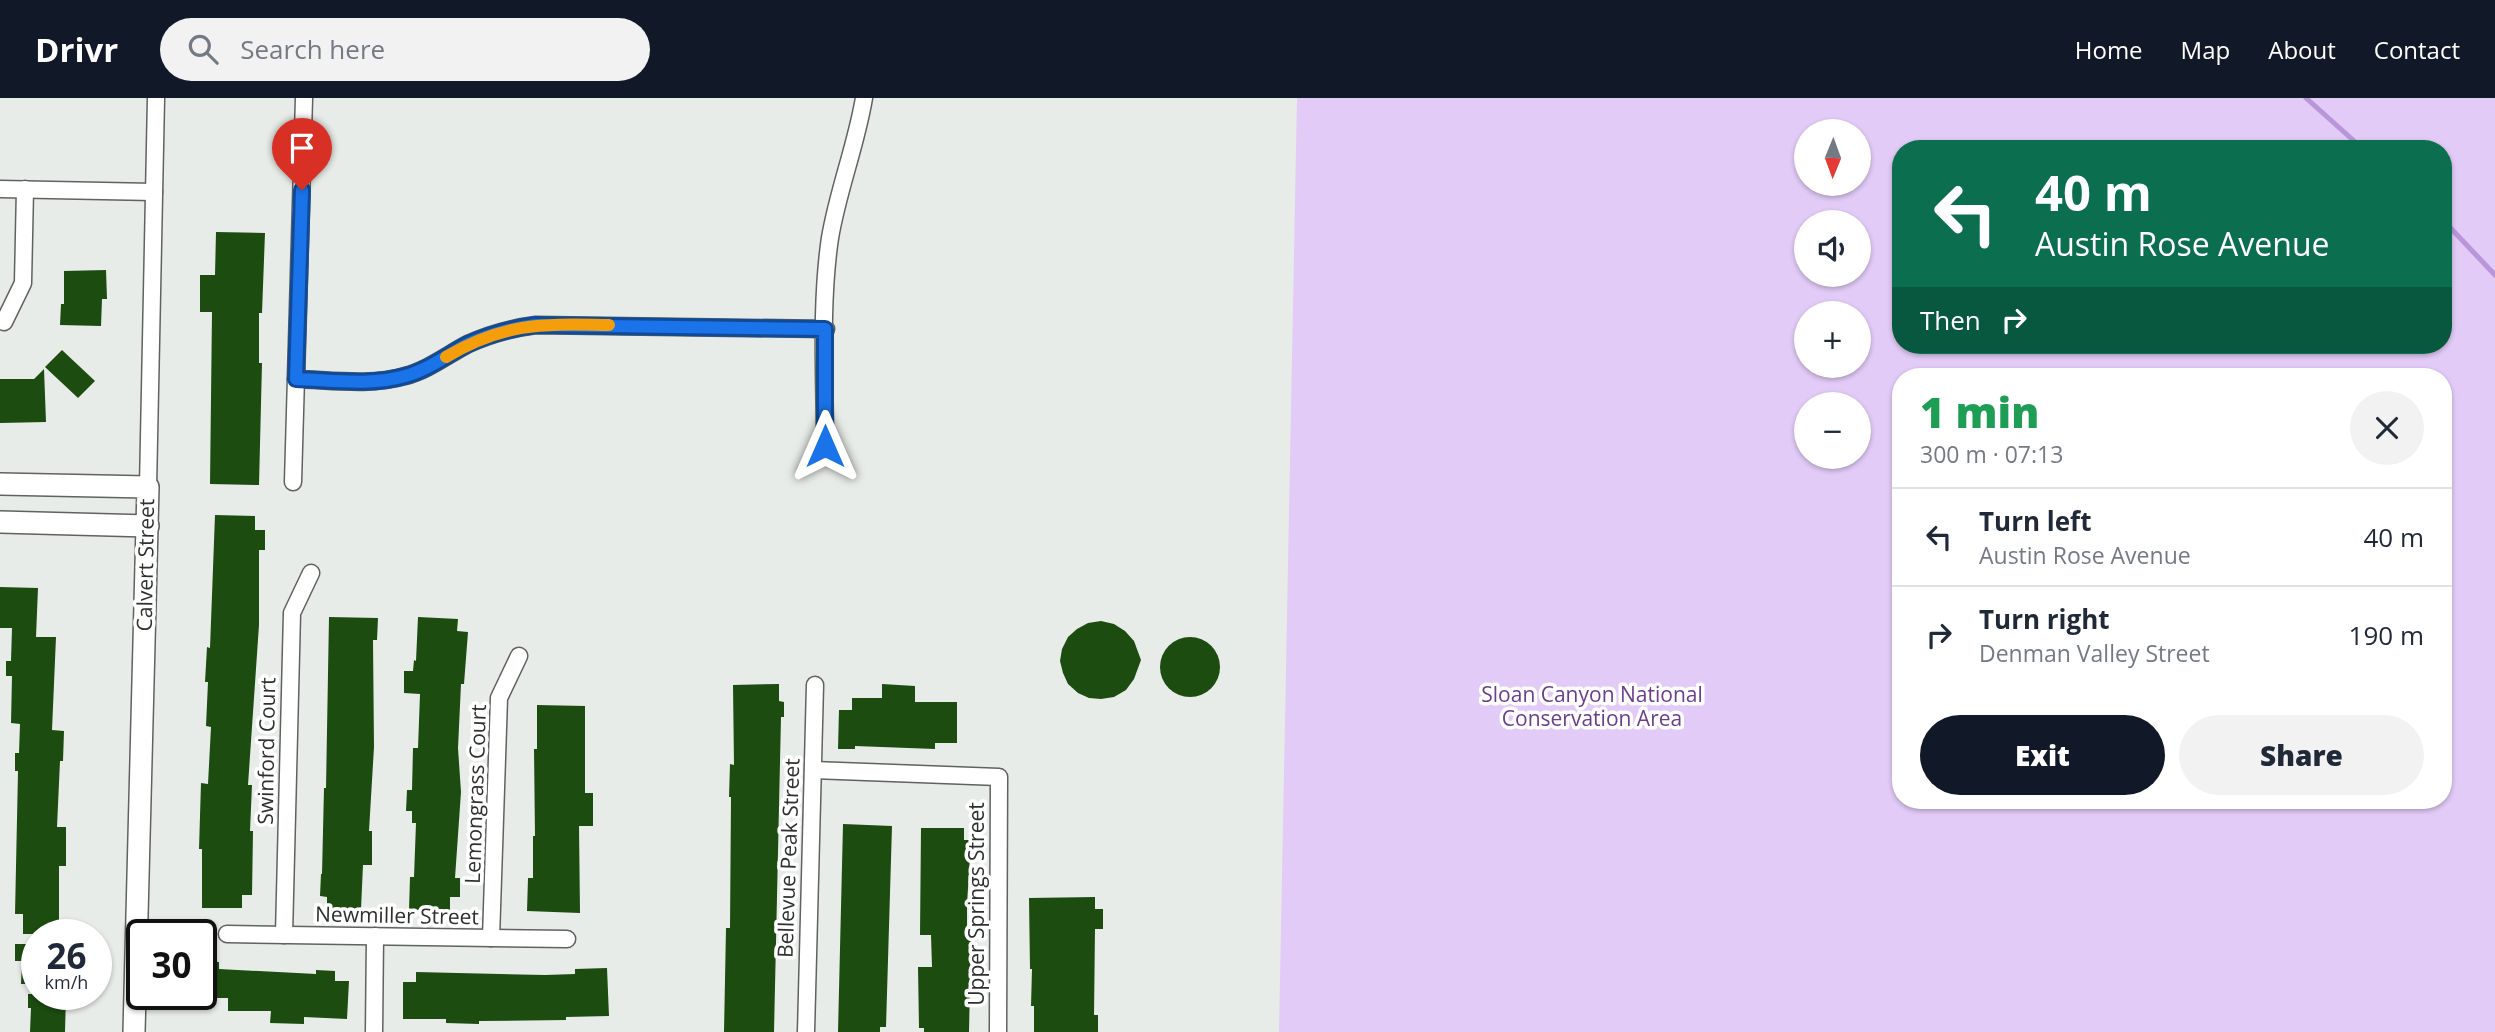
<!DOCTYPE html>
<meta charset="utf-8">
<style>
:root{--surface:#fff;--page:#f2f2f3;--text:#1f2937;--muted:#747a83;--line:#e0e1e3;--accent:#111827}
body{margin:0;font-family:"Open Sans",sans-serif;background:var(--page);color:var(--text);height:100vh;display:flex;flex-direction:column;font-size:26px;white-space:nowrap}
*{box-sizing:border-box;margin:0}
p{font-size:23px;color:var(--muted)}
.icon{flex:none;width:38px;height:38px;fill:none;stroke:currentColor;stroke-width:2;stroke-linecap:round;stroke-linejoin:round}
.map{position:relative;flex:1;overflow:hidden}
.drawer{position:absolute;left:1892px;top:270px;width:560px;height:441px;display:flex;flex-direction:column;background:var(--surface);border-radius:28px;box-shadow:0 2px 5px #0004}
.drawer>*{flex:none}
.hud{position:absolute;left:1892px;top:42px;width:560px;height:214px;border-radius:28px;box-shadow:0 2px 5px #0004;background:#0b6e4f;color:#fff;overflow:hidden}
.needle{width:46px;rotate:181deg}
.controls{position:absolute;left:1794px;top:21px;display:grid;gap:14px}
.controls a{display:grid;place-items:center;width:77px;height:77px;border-radius:50%;background:var(--surface);box-shadow:0 2px 5px #0004;font-size:35px}
.speed{position:absolute;left:21px;top:821px;display:flex;gap:14px;font-size:35px;font-weight:700;text-align:center}
.speed>*{display:grid;place-content:center;width:91px;height:91px;border-radius:50%;background:var(--surface);box-shadow:0 2px 5px #0004;line-height:1}
.speed small{font-size:18px;font-weight:400}
.speed .limit{border:4px solid #111;border-radius:10px;background:#fff;color:#111}
.pin{position:absolute;display:grid;place-items:center;width:60px;height:60px;color:#fff;margin:-72px -30px;border-radius:50% 50% 50% 0;rotate:-45deg;box-shadow:0 0 7px #0007}
.pin .icon{rotate:45deg}
.me{position:absolute;width:77px;margin:-38px;rotate:0deg;stroke-linejoin:round;filter:drop-shadow(0 0 5px #0008)}
.turn{display:flex;align-items:center;gap:24px;height:147px;padding:0 28px;font-size:32px}
.turn .icon{width:91px;height:91px;stroke-width:2.5}
.turn b{display:block;font-size:49px;line-height:60px}
.then{display:flex;align-items:center;height:66px;padding:0 28px;background:#0003;gap:14px;font-size:26px}
.round{display:grid;place-items:center;flex:none;width:74px;height:74px;border-radius:37px;background:var(--page)}
.overview{display:flex;align-items:center;justify-content:space-between;height:119px;padding:0 28px}
h1{font-size:42px;font-weight:800;line-height:52px;color:#1e9e55}
.action{display:flex;gap:14px;margin-top:auto;padding:14px 28px}
.action a{flex:1;height:80px;border-radius:42px;background:var(--accent);color:#fff;font-size:28px;font-weight:800;line-height:80px;text-align:center}
.action a+a{background:var(--page);color:var(--text)}
ul{padding:0;list-style:none}
li{display:flex;align-items:center;gap:21px;height:98px;padding:0 28px;border-top:2px solid var(--line)}
li div{flex:1}
li b{display:block;font-size:26px}
li em{font-style:normal}
header{display:flex;align-items:center;gap:42px;box-sizing:border-box;height:98px;padding:0 35px;background:var(--accent);color:#fff}
header strong{font-size:33px}
nav{display:flex;gap:38px;margin-inline-start:auto;font-size:24px}
.search{width:490px;height:63px;background:var(--page);display:flex;align-items:center;gap:18px;box-sizing:border-box;padding:0 24px;border-radius:38px;color:var(--muted);font-size:26px}
.map>svg:first-child{display:block}
</style>
<header>
<strong>Drivr</strong>
<div class="search"><svg class="icon" aria-label="search" viewBox="0 0 24 24"><circle cx="10" cy="10" r="6"/><path d="M15 15l6 6"/></svg>Search here</div>
<nav><a>Home</a><a>Map</a><a>About</a><a>Contact</a></nav>
</header>
<div class="map">
<svg width="2495" height="934" viewBox="0 0 2495 934">
<rect width="100%" height="100%" fill="#e8ece8"/>
<path fill="#e2cbf7" fill-rule="evenodd" d="M1297 0H2495V934H1279ZM1806 33H1858V86H1806ZM1900 51H2443V247H1900ZM1806 124H1858V177H1806ZM1806 215H1858V268H1806ZM1900 278H2443V702H1900ZM1806 306H1858V359H1806Z"/>
<g fill="none" stroke-linecap="round" stroke-linejoin="round">
<g stroke="#b995d9" stroke-width="5">
<path d="M2306 0 2363 51"/>
<path d="M2443 122 2495 177"/>
</g>
</g>
<g fill="#1c4c10">
<path d="M216 134 265 135 262 215H259V265H262L259 387 210 386 212 214H200V177H215Z"/>
<path d="M106 172 107 201H102L101 228 60 227 61 206H64V173Z"/>
<path d="M62 252 95 283 78 300 45 269Z"/>
<path d="M44 271 46 324 0 325V281H34Z"/>
<path d="M215 417 255 418V432H265V452H259V527L248 687H252L250 733H253L252 797H242V810H202V751H199L201 685 208 686 211 629 206 628 208 584H205L207 549 210 550Z"/>
<path d="M0 489 38 490 36 539H56L52 632 64 633 63 663H60L57 729H66V768H59V836H23V816H15L18 673H15V655H19L20 626 11 625 12 578H6V563H11L12 530H0Z"/>
<path d="M329 519 378 520 377 542H373L374 649 369 733H372V767H363L361 811 327 810V799L320 798 321 776H322L324 690H326Z"/>
<path d="M418 519 458 521 457 533 468 534 464 586H461L458 650 461 694 455 780H460V799H450V812H409L410 779H414L416 725H412V713H406L407 692H412L413 650H418L420 596 404 595V573H413L414 562 416 563Z"/>
<path d="M1101 523 1114 526 1125 533 1134 543 1141 562 1134 581 1126 592 1114 599 1101 601 1089 600 1078 595 1068 586 1063 575 1060 563 1062 551 1068 539 1077 531 1088 525Z"/>
<circle cx="1190" cy="569" r="30"/>
<path d="M779 586V603L784 604V619H781L774 934H724L726 830H730L731 699H729L730 666 734 667 733 587Z"/>
<path d="M882 586 915 588V604H957V645H935V651L855 648V651H838L839 612H852V600H882Z"/>
<path d="M537 607 585 608V695H593V728H579L580 815 527 813 528 780H533V738H535L534 651H537Z"/>
<path d="M843 726 892 728 886 929H880V934H838Z"/>
<path d="M921 730H964V742H971L967 806V836H971L969 934H924V930H919L918 869H932L931 837H920Z"/>
<path d="M1095 799V811H1103V831H1095L1094 917H1098V934H1034V908H1031L1032 871H1030L1029 800Z"/>
<path d="M15 846H37V886H21L22 863H15Z"/>
<path d="M201 863 219 864V871L316 876V872L335 873V883H349L347 921 304 919V926L270 925 271 913H228V900H201Z"/>
<path d="M607 870 609 918 566 919V922L479 923V926L446 925V921H403V884H416V874L545 877 575 876V871Z"/>
<path d="M28 896H66L65 934H30L31 910H28Z"/>
</g>
<g fill="none" stroke-linecap="round" stroke-linejoin="round">
<defs>
<g id="street">
<path d="M0 91 154 94"/>
<path d="M4 224 23 185 25 91"/>
<path d="M296 281C331 282 371 288 405 278 428 272 447 257 468 246 490 236 512 230 536 227L826 231"/>
<path d="M825 348C825 279 820 208 830 140 838 92 856 48 864 0"/>
<path d="M293 384 304 0"/>
<path d="M148 389 156 0"/>
<path d="M813 672 999 679 998 934"/>
<path d="M227 836 567 841"/>
<path d="M284 837 292 515 311 475"/>
<path d="M491 840 499 600 519 558"/>
<path d="M374 934 375 838"/>
<path d="M806 934 815 587"/>
</g>
<g id="secondary">
<path d="M0 386 148 389 134 934"/>
<path d="M0 424 148 428"/>
</g>
</defs>
<use href="#street" stroke="#5f625f" stroke-width="19"/>
<use href="#secondary" stroke="#5f625f" stroke-width="24"/>
<use href="#street" stroke="#fff" stroke-width="16"/>
<use href="#secondary" stroke="#fff" stroke-width="21"/>
</g>
<g fill="none" stroke-linecap="round" stroke-linejoin="round">
<defs>
<path id="route" d="M302 92 296 281C331 282 371 288 405 278 428 272 447 257 468 246 490 236 512 230 536 227L825 231V348"/>
</defs>
<use href="#route" stroke="#114b97" stroke-width="18"/>
<use href="#route" stroke="#1a73e8" stroke-width="12"/>
<path stroke="#f59e0b" stroke-width="12" d="M446 259C505 224 543 226 609 227"/>
</g>
<g text-anchor="middle" stroke-width="7" stroke-linejoin="round" paint-order="stroke">
<g font-size="21" fill="#2e302e" stroke="#fff">
<text transform="translate(146 467) rotate(-89)" y="7">Calvert Street</text>
<text transform="translate(267 653) rotate(-89)" y="7">Swinford Court</text>
<text transform="translate(476 696) rotate(-88)" y="7">Lemongrass Court</text>
<text transform="translate(789 760) rotate(-88)" y="7">Bellevue Peak Street</text>
<text transform="translate(977 806) rotate(-90)" y="7">Upper Springs Street</text>
<text transform="translate(397 818) rotate(1)" y="7">Newmiller Street</text>
</g>
<g font-size="21" fill="#6b3d8e" stroke="#fff">
<text x="1592" y="604">Sloan Canyon National<tspan x="1592" dy="24">Conservation Area</tspan></text>
</g>
</g>
</svg>
<div class="controls">
<a><svg class="needle" viewBox="-14 -14 28 28"><path d="M0-13l5 13h-10z" fill="#e53935"/><path d="M0 13l5-13h-10z" fill="#747a83"/></svg></a>
<a><svg class="icon" aria-label="sound" viewBox="0 0 24 24"><path d="M4 9h4l5-4v14l-5-4H4zM17 9q2 3 0 6"/></svg></a>
<a>+</a>
<a>−</a>
</div>
<div class="speed"><div>26<small>km/h</small></div><div class="limit">30</div></div>
<div class="pin" style="left:302px;top:92px;background:#d93025"><svg class="icon" aria-label="arrive" viewBox="0 0 24 24"><path d="M6 21V4h12l-3 4 3 4H6"/></svg></div>
<svg class="me" style="left:825px;top:348px" viewBox="-20 -20 40 40"><path d="M0-17L14 15 0 8-14 15z" fill="#1a73e8" stroke="#fff" stroke-width="4"/></svg>
<div class="hud">
<div class="turn"><svg class="icon" aria-label="left" viewBox="0 0 24 24"><path d="M17 20v-9H6M10 6l-5 5 5 5"/></svg><div><b>40 m</b>Austin Rose Avenue</div></div>
<div class="then">Then<svg class="icon" aria-label="right" viewBox="0 0 24 24"><path d="M7 20v-9h11M14 6l5 5-5 5"/></svg></div>
</div>
<section class="drawer">
<div class="overview"><div><h1>1 min</h1><p>300 m · 07:13</p></div><a class="round"><svg class="icon" aria-label="close" viewBox="0 0 24 24"><path d="M6 6l12 12M18 6L6 18"/></svg></a></div>
<ul>
<li><svg class="icon" aria-label="left" viewBox="0 0 24 24"><path d="M17 20v-9H6M10 6l-5 5 5 5"/></svg><div><b>Turn left</b><p>Austin Rose Avenue</p></div><em>40 m</em></li>
<li><svg class="icon" aria-label="right" viewBox="0 0 24 24"><path d="M7 20v-9h11M14 6l5 5-5 5"/></svg><div><b>Turn right</b><p>Denman Valley Street</p></div><em>190 m</em></li>
</ul>
<div class="action"><a>Exit</a><a>Share</a></div>
</section>
</div>
